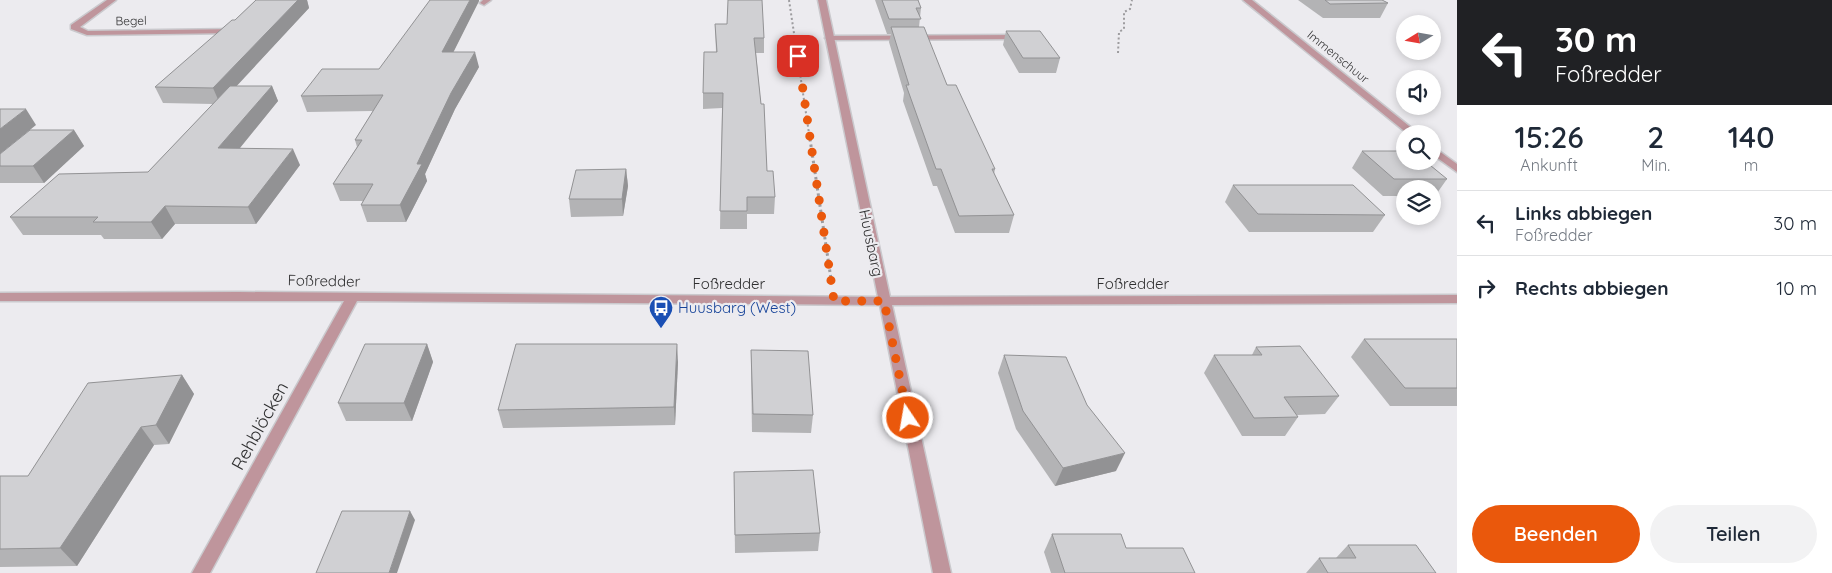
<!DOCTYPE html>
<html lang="de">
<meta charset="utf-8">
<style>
:root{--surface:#fff;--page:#f2f2f3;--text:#1f2937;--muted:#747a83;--line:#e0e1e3;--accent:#ea580c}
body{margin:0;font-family:Quicksand,sans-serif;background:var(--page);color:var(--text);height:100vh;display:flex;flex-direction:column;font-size:19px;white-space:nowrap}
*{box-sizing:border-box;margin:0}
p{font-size:16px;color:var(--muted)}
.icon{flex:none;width:28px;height:28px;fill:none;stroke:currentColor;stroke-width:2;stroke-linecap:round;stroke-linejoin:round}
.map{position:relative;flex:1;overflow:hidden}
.side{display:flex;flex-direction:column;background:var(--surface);width:375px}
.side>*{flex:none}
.top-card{background:#202124;color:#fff;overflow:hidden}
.needle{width:32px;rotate:259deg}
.tools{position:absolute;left:1396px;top:15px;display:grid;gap:10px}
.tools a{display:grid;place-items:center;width:45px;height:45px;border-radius:50%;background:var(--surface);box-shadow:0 2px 8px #0003;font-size:25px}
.pin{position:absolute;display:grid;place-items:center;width:42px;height:42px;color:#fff;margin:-21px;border-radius:10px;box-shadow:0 2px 8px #0006}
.me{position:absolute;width:55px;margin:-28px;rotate:348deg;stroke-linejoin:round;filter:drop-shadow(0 0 4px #0008)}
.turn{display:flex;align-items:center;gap:18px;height:105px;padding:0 15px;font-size:22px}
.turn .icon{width:65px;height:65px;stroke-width:2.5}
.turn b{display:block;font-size:35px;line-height:42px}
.eta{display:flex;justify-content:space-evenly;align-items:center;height:85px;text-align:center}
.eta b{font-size:30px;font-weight:600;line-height:35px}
.action{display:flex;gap:10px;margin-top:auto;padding:10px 15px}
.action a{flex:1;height:58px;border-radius:30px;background:var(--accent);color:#fff;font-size:20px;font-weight:600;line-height:58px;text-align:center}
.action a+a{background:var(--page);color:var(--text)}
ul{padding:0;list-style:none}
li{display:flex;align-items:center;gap:15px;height:65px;padding:0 15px;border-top:1px solid var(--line)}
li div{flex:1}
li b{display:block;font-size:19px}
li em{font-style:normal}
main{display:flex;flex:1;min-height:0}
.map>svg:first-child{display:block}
</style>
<main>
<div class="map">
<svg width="1457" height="573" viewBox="0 0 1457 573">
<rect width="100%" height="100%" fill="#ecebef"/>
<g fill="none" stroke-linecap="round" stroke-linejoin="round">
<defs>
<g id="service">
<path d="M483 0H491L484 5 480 3Z"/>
<path d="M1016 35 1020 37 1019 39 829 40 825 38 829 36Z"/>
</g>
<g id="minor">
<path d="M107 0H116L80 27 88 31 237 29 241 31 237 33 87 35 71 29V25Z"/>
<path d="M818 0H826L890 297 1457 295V303L892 305 951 573H933L880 305 357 301 210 573H192L344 301H0V293L239 292 878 297Z"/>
<path d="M1243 0H1252L1419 134H1408Z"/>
<path d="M1432 146 1457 164V172L1432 154Z"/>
</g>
</defs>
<use href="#service" stroke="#cac9cd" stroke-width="3"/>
<use href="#minor" stroke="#cac9cd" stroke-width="3"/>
<g stroke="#9d9c9f" stroke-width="2" stroke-dasharray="2 2.5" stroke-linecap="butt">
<path d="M789 0 810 140"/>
<path d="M1118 53 1119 32 1124 29V12L1130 9 1132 0"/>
</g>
<path stroke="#9d9c9f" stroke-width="3" stroke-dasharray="2.5 3" stroke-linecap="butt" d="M810 139 831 279"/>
<use href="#service" fill="#bf959c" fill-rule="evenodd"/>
<use href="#minor" fill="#bf959c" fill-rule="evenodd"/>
</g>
<g fill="#b3b3b5">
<path d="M256 0H307L309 8 236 86H272L278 101 240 148 300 165 256 224H175L162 239H104L101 235H23L10 217 148 172 213 104 163 103 155 87 235 20Z"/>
<path d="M875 0H918L921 8 919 27 947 85 995 169 994 174 1014 215 1009 233H955L937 186H933L903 101 904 93 889 42 891 34H887Z"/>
<path d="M1298 0H1382L1388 3 1380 18H1323Z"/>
<path d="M479 1 453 52 479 67 455 109 425 174 427 181 406 222H367L361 205 363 201H340L333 184 357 147 355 140 373 111 307 112 301 96 379 69Z"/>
<path d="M715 24 764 38V53H756L767 171 775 197 774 214H747V229H720L722 108 703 109V93L716 52Z"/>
<path d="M1006 31 1060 58 1056 73H1019L1003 45Z"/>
<path d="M74 130 84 146 44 183H0V154Z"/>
<path d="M1362 151 1447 179 1435 196H1432V189H1405V196H1383L1352 168Z"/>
<path d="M626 169 628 186 623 216 571 217 569 199Z"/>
<path d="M1233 185 1385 215 1373 232H1249L1225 202Z"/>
<path d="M1364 339H1457V406H1390L1351 357Z"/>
<path d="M427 344 433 362 412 421H346L338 403Z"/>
<path d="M1256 347 1339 396 1325 414 1297 415 1298 417 1285 436H1242L1204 373 1214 355H1252Z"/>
<path d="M751 350 813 415 811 433 752 432 751 369Z"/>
<path d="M1004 355 1116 471 1055 486 1016 429 998 373Z"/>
<path d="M678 362 675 425 503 428 498 410Z"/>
<path d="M182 375 194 394 169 444 154 445 77 566 0 567V476H28Z"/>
<path d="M734 472 820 533 818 551 735 553Z"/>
<path d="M1052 534 1126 548 1195 573H1051L1044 552Z"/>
<path d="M1348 545 1436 573H1306L1319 558H1336Z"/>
</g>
<g fill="#929294">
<path d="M298 0H307L309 8 220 104 213 88Z"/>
<path d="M470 0H479V1L446 67 442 52Z"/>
<path d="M475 52 479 67 455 109 425 174 427 181 406 222 400 205 417 164 451 93Z"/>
<path d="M272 86 278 101 226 165 218 148Z"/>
<path d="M26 109 36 125 0 154V129Z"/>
<path d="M74 130 84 146 44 183 33 166Z"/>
<path d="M293 149 300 165 256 224 248 207Z"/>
<path d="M626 169 628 186 623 216 622 199Z"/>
<path d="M165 206 175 224 162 239 151 222Z"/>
<path d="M427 344 433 362 412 421 404 403Z"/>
<path d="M677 344 678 362 675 425 674 407Z"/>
<path d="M182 375 194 394 169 444 156 425Z"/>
<path d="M141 427 154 445 77 566 60 548Z"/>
<path d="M1125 453 1116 471 1055 486 1063 468Z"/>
<path d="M410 511 415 520 397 573H389Z"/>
</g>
<g fill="#d0d0d3" stroke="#929294">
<path d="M256 0H298L213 88 155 87 232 20H235Z"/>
<path d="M430 0H470L442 52H475L451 93 417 164H422L400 205H361L373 184H333L362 140H355L383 95 301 96 322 69H379Z"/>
<path d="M728 0H762L764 38H754L761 104H764L767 171H773L775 197H747V211H720L723 93H703L704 52H717L715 24H727Z"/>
<path d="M882 0H918L921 8H916L921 19H889Z"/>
<path d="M1325 0H1382L1388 3 1330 4Z"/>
<path d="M891 27H924L947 85H956L995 169H992L1014 215 959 216 941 169H936L906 85H909Z"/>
<path d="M1006 31H1040L1060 58H1023Z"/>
<path d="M230 86H272L218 148 293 149 248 207 165 206 151 222H93L98 217H10L59 174 148 172Z"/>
<path d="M0 109H26L0 129Z"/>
<path d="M30 130H74L33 166H0V154Z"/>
<path d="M1362 151H1405V161H1425L1447 179H1394Z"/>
<path d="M626 169 622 199H569L576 170Z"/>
<path d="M1233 185H1353L1385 215 1258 214Z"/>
<path d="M1364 339H1457V388H1405Z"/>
<path d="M365 344H427L404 403H338Z"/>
<path d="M516 344H677L674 407 498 410Z"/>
<path d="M1300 346 1339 396 1284 397 1298 417 1254 418 1214 355H1262L1256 347Z"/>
<path d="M751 350 808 351 813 415 753 414Z"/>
<path d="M1004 355 1066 357 1087 405 1125 453 1063 468 1023 411Z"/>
<path d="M182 375 156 425 141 427 60 548 0 549V476H28L88 383Z"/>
<path d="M813 470 820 533 735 535 734 472Z"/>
<path d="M342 511H410L389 573H316Z"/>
<path d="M1052 534H1121L1126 548H1183L1195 573H1065Z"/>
<path d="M1348 545H1416L1436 573H1328L1319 558H1356Z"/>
</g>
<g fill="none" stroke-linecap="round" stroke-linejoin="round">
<path stroke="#ea580c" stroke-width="9" stroke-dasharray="0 16.2" d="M798 56 834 301H884L908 418"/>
</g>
<defs>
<symbol id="bus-pin" viewBox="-11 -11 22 30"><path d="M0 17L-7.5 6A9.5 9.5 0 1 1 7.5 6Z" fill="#1a4fb4" stroke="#ecebef"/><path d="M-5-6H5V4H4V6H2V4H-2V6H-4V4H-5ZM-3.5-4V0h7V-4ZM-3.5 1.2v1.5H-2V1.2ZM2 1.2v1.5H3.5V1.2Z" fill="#fff"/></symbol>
</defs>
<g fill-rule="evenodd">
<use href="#bus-pin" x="647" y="294" width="28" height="38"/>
</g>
<g text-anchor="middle" stroke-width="4.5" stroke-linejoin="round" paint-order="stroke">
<g font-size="12" fill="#2f2f30" stroke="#ecebef">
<text transform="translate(131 21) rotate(-1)" y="4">Begel</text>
<text transform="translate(1338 57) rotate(39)" y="4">Immenschuur</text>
</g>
<g font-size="15" fill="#2f2f30" stroke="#ecebef">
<text transform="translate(871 243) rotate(78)" y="5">Huusbarg</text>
<text transform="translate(324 281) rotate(1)" y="5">Foßredder</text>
<text x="729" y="289">Foßredder</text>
<text x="1133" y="289">Foßredder</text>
</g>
<g font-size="15" fill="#164399" stroke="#ecebef" text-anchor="start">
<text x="678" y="313">Huusbarg (West)</text>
</g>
<g font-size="18" fill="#2f2f30" stroke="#ecebef">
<text transform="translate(260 426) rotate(-61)" y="6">Rehblöcken</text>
</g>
</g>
</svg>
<div class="tools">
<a><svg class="needle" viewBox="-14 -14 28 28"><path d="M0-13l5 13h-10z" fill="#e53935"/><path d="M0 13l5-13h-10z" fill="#747a83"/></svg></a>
<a><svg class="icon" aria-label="sound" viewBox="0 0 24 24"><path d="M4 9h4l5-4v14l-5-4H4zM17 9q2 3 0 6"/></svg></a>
<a><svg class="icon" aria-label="search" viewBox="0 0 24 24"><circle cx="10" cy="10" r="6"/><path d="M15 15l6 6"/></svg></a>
<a><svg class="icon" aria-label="layers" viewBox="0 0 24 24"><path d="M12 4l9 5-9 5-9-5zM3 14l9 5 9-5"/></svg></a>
</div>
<div class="pin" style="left:798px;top:56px;background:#d93025"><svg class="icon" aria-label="arrive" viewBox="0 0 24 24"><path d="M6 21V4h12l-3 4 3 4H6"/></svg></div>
<svg class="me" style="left:908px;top:418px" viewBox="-20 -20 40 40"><circle r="17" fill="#ea580c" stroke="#fff" stroke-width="3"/><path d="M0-11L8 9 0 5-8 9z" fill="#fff"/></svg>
</div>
<section class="side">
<div class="top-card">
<div class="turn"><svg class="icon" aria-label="left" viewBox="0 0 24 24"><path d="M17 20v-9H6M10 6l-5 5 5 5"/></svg><div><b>30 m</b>Foßredder</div></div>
</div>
<div class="eta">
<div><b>15:26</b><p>Ankunft</p></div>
<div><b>2</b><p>Min.</p></div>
<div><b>140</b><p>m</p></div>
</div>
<ul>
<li><svg class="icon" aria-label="left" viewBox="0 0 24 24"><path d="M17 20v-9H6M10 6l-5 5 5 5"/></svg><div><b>Links abbiegen</b><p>Foßredder</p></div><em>30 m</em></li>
<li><svg class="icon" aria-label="right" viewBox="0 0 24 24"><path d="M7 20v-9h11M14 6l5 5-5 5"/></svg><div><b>Rechts abbiegen</b></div><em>10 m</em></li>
</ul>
<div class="action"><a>Beenden</a><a>Teilen</a></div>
</section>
</main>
